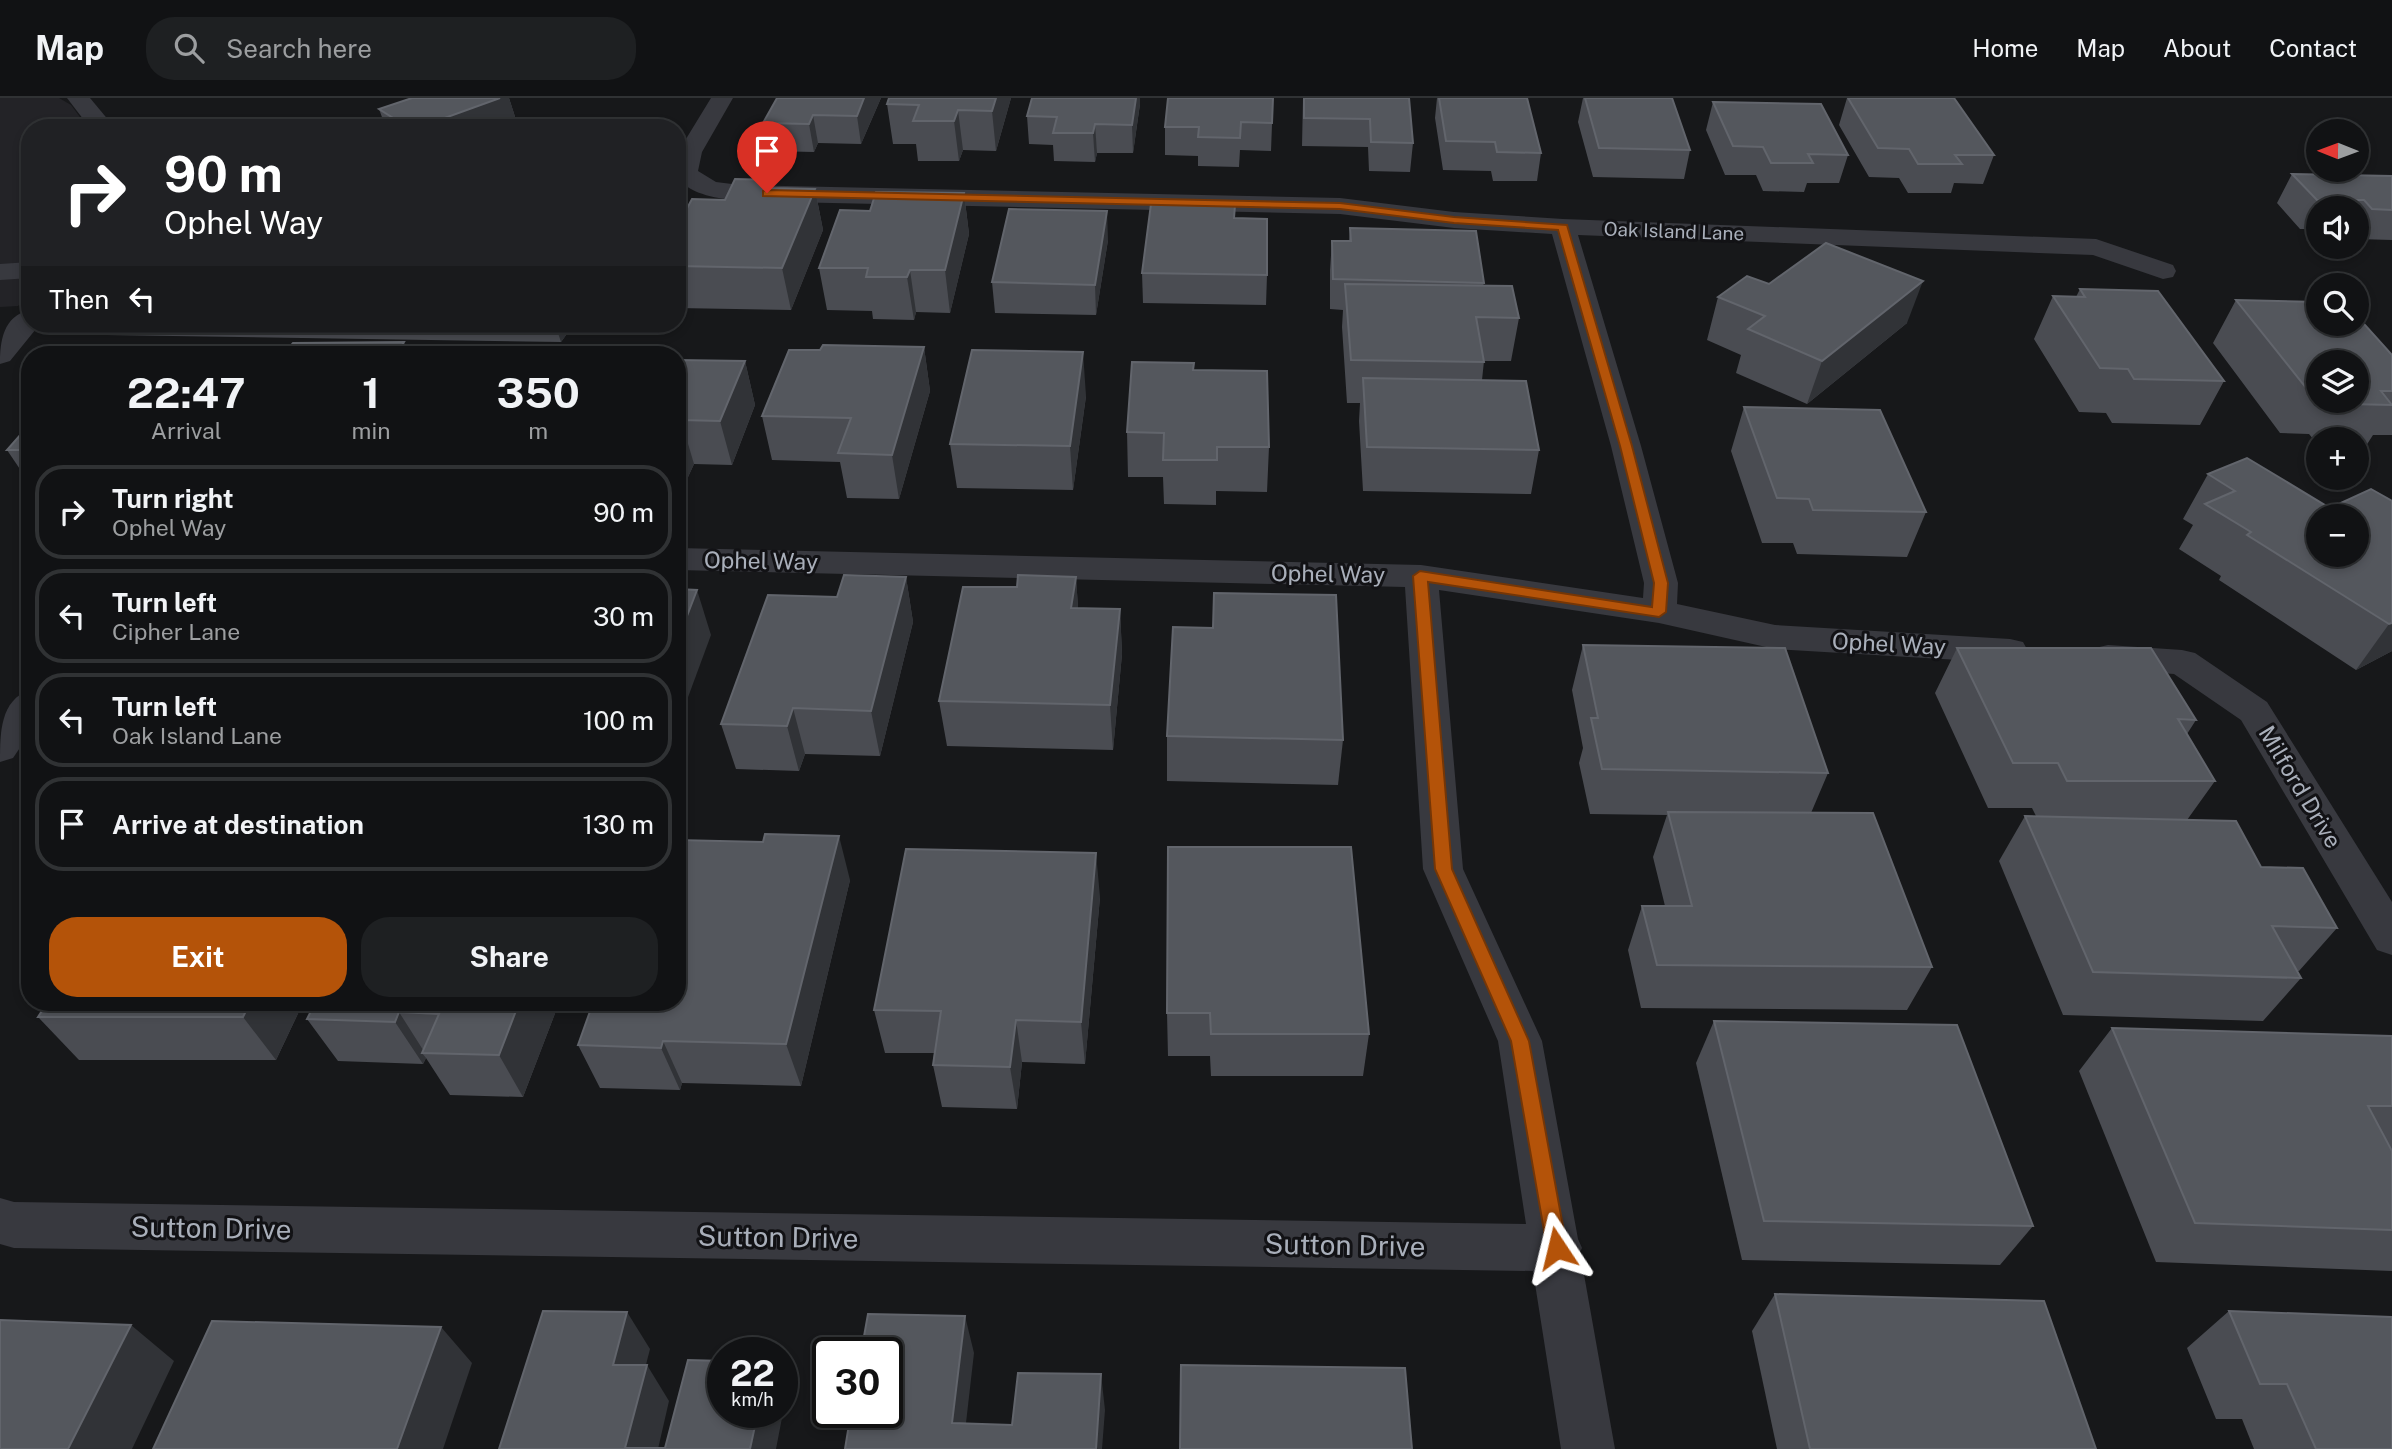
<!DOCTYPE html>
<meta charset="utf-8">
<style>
:root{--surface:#111214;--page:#1e2022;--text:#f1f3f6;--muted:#9c9ea0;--line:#303234;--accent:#b45309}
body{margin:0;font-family:"Public Sans",sans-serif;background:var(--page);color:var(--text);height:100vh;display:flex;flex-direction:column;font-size:26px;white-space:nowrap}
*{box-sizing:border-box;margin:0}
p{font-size:23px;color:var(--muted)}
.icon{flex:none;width:38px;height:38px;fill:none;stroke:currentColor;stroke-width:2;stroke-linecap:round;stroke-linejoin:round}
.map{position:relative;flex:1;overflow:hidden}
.drawer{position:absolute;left:21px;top:248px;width:665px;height:665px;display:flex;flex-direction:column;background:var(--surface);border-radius:28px;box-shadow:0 4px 10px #0003,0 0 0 2px var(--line)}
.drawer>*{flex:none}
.top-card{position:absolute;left:21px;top:21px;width:665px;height:214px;border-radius:28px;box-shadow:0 4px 10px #0003,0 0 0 2px var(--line);background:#202124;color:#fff;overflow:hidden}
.needle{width:46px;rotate:271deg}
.tools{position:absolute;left:2306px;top:21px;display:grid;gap:14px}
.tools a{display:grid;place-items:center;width:63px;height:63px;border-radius:50%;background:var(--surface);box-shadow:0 4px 10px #0003,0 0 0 2px var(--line);font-size:35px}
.speed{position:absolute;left:707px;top:1239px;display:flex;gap:14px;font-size:35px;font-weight:700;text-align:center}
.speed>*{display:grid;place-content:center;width:91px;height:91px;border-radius:50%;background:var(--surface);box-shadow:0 4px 10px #0003,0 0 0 2px var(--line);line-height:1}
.speed small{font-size:18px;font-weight:400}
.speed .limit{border:4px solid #111;border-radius:10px;background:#fff;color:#111}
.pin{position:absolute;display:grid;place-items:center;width:60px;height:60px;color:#fff;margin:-72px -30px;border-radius:50% 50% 50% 0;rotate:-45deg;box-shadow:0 0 7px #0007}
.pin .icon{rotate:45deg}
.me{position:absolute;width:77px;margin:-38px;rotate:350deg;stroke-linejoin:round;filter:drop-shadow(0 0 5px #0008)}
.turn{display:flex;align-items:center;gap:24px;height:147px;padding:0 28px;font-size:32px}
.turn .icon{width:91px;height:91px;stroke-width:2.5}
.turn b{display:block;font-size:49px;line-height:60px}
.then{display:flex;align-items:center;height:66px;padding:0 28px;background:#0003;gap:14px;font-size:26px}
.eta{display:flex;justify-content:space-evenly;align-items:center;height:119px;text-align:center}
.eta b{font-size:42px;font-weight:700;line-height:49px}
.action{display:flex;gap:14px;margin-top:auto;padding:14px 28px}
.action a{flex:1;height:80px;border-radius:28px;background:var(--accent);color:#fff;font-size:28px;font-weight:700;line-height:80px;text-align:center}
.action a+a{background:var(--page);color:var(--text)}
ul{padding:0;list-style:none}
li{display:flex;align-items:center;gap:21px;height:94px;margin:0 14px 10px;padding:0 14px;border:4px solid var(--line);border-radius:28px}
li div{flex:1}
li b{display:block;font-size:26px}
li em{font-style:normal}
header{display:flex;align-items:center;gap:42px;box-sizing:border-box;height:98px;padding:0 35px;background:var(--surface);border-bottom:2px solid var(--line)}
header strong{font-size:33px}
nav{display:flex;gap:38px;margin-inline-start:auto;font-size:24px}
.search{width:490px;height:63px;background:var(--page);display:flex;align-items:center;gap:18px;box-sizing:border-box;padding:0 24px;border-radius:28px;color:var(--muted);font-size:26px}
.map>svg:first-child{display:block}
</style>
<header>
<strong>Map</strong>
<div class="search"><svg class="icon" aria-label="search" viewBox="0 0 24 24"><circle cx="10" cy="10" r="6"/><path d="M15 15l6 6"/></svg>Search here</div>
<nav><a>Home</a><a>Map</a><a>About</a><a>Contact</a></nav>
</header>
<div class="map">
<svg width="2392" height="1351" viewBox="0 0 2392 1351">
<rect width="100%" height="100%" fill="#17181a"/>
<path fill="#232327" d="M0 0H59L71 7 88 30H30V194L18 208 0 209Z"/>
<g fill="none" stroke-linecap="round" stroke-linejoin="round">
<g fill="#38393f" fill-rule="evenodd">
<path d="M67 0H90L115 30H90Z"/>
<path d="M711 0H733L702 54 698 73 716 84 740 87 1340 100 1454 114 1563 121 2096 141 2173 167 2176 173 2173 179 2163 181 2093 157 1578 137 1641 348 1678 485 1677 506 1775 527 2010 541 2023 544 2028 553 2023 562 2010 565 1775 551 1659 525 1439 492 1463 771 1542 943 1578 1141 1582 1150 1580 1154 1615 1351H1561L1533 1173 14 1150 0 1146V1100L14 1104 1526 1126 1498 943 1423 771 1405 489 677 472V450L1421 467 1643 500 1644 485 1611 348 1552 136 1454 130 1340 116 740 103C718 100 693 98 677 80L678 54Z"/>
<path d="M30 164V180L0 182V166Z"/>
<path d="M30 212V226H40L10 263 0 266C0 243 3 218 30 212Z"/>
<path d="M2108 547 2182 552 2195 555 2267 604 2392 804V857L2377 852 2241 622 2174 576 2108 571 2095 568 2090 559 2095 550Z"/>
<path d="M30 592V635L13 660 0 664C0 635 0 602 30 592Z"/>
</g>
</g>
<g fill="#4a4c52" fill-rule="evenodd">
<path d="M412 0H509L517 25 504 30H386L379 11Z"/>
<path d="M777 0H881L861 46 818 45 814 54 769 53 763 25Z"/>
<path d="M1011 0 996 53 963 52 959 63H918L916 46H893L887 6Z"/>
<path d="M1032 0H1140V6L1133 55H1097L1095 64 1054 63 1053 47 1029 46 1027 18Z"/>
<path d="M1273 0 1271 53 1240 52 1239 69 1198 68V58L1165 57V29Z"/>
<path d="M1303 0H1409L1413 45 1410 74 1369 73 1368 49 1302 48Z"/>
<path d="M1437 0H1527L1541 55 1537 83H1493L1491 73 1443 72 1435 20Z"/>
<path d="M1583 0H1672L1690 52 1684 81 1593 79 1578 24Z"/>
<path d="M1847 0 1994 57 1983 86 1954 85 1951 95H1908L1899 80 1869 79 1839 27Z"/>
<path d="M1713 4 1848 57 1839 85H1807L1804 94 1763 93 1756 77H1725L1706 32Z"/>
<path d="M2292 76 2392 78V142L2357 141V110H2319V131H2300L2277 105Z"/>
<path d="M771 82 773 90 815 91 823 132 791 212 677 210V129L725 102Z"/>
<path d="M964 95 969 136 950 215 916 214 914 222 873 221 872 213 827 212 819 170 870 113Z"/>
<path d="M1235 120 1267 177 1266 207 1143 205 1142 175Z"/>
<path d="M1350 130 1484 185 1483 188 1519 220 1511 263H1484L1482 282 1539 352 1531 396 1363 393 1359 323 1360 305H1347L1342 229 1343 212 1330 211V172L1332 143H1349Z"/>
<path d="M1108 142 1096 217 995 215 992 184Z"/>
<path d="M1769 186 1907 225 1807 306 1736 275 1741 257 1707 242 1718 199Z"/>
<path d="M2080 191 2224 283 2200 327 2112 325 2106 315 2079 314 2034 241 2053 198 2076 199Z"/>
<path d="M2236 202 2392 257V337H2373L2364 351H2357V341H2319V348L2309 336 2280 335 2213 245ZM2319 264 2357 303H2319Z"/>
<path d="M100 226H574L561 244 106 237Z"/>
<path d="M924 249 930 293 899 401 847 400 840 364 772 362 762 318 820 252Z"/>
<path d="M677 262 745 263 755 307 732 367 694 366 677 403Z"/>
<path d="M1194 272 1269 349 1267 394 1216 393V407L1164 406 1163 379H1128L1127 334Z"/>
<path d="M1086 298 1073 392 957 390 950 346Z"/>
<path d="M1744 309 1926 414 1907 459 1797 456 1793 445H1762L1731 353Z"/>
<path d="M30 326V386L7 352Z"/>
<path d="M2208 376 2330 410 2392 403V553L2356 572 2219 482 2221 478 2179 451 2193 427 2183 421Z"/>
<path d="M906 479 913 524 880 658 805 656 799 673 736 671 721 626 837 499Z"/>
<path d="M1076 479 1078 510 1120 511 1122 556 1113 652 947 648 939 603 1017 489Z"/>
<path d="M1583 547 1828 675 1811 715 1932 869 1907 912 1641 910 1628 852 1642 808H1665L1653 759 1667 717 1590 716 1579 665 1583 650 1572 592Z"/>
<path d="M1957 550 2196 622 2187 636 2215 683 2187 722 2261 769 2337 830 2299 873H2297L2301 880 2263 923 2063 917 1999 763 2025 718H2036L2032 710H1988L1935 595Z"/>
<path d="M1167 638 1343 642 1338 687 1167 683Z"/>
<path d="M1168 749 1369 936 1363 978H1211L1210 958H1168L1167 915Z"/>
<path d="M850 782 801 988 682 985 680 992 600 990 578 947Z"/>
<path d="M1100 799 1085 966 1022 964 1017 1011 942 1009 933 967 934 955H885L874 912Z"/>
<path d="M303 905 276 962H79L38 919Z"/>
<path d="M315 905H559L523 999 450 997 426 960 423 966 338 963 307 921Z"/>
<path d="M1714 923 2033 1128 2000 1167 1742 1162 1696 965Z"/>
<path d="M2112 930 2392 938V1051H2391L2392 1053V1173L2156 1164 2079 973Z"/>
<path d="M1775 1196 2096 1351H1777L1752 1233Z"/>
<path d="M2229 1213 2392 1351H2254L2242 1321H2216L2187 1250Z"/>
</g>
<g fill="#313337">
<path d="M500 0H509L517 25 504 30H417Z"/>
<path d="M864 0H881L861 46 857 18Z"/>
<path d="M996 0H1011L996 53 992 13Z"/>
<path d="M1136 0H1140V6L1133 55 1132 27Z"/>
<path d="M958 12 963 52 959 63 954 23Z"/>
<path d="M813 17 818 45 814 54 809 26Z"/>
<path d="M1095 26 1097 55 1095 64 1093 35Z"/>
<path d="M815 91 823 132 791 212 782 170Z"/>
<path d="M964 95 969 136 950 215 945 172Z"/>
<path d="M1107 113 1108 142 1096 217 1095 187Z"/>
<path d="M910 172 916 214 914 222 907 179Z"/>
<path d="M1923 183 1907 225 1807 306 1822 263Z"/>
<path d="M555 226H574L561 244Z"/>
<path d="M404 244 409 257H396Z"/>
<path d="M575 249 578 257H571Z"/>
<path d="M924 249 930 293 899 401 892 357Z"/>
<path d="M1083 254 1086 298 1073 392 1070 348Z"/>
<path d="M745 263 755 307 732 367 720 323Z"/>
<path d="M681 322 694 366 677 403V330Z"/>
<path d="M906 479 913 524 880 658 871 613Z"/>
<path d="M1076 479 1079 524 1071 510Z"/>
<path d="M697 492 711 537 677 629V544Z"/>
<path d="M1120 511 1122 556 1113 652 1110 607Z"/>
<path d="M2392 525V553L2356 572 2389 526Z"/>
<path d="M793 610 805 656 799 673 787 628Z"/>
<path d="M839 738 850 782 801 988 786 946Z"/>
<path d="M1096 755 1100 799 1085 966 1081 924Z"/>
<path d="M250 905H303L276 962 243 919Z"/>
<path d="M519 905H559L523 999 499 957Z"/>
<path d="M399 914 425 955H422L426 960 423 966 395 924Z"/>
<path d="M1016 922 1022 964 1017 1011 1010 969Z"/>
<path d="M663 943 682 985 680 992 661 950Z"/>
<path d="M627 1214 650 1251 637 1302 613 1267Z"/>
<path d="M965 1218 974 1255 963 1351 952 1325Z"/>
<path d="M131 1227 174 1263 132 1351H68Z"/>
<path d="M441 1229 472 1265 443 1351H397Z"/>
<path d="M647 1267 669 1303 658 1351 625 1350Z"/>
<path d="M1101 1276 1105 1312 1102 1351H1096Z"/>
<path d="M782 1291 786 1299 776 1351H750L758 1314H782Z"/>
</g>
<g fill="#54575d" stroke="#62656c" stroke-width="2" fill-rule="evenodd">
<path d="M412 0H500L417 30H409L379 11Z"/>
<path d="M777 0H864L857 18 813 17 809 26 763 25Z"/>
<path d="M889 0H996L992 13 958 12 954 23H913L919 7 887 6Z"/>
<path d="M1032 0H1136L1132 27 1095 26 1093 35H1053L1057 19 1027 18Z"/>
<path d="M1168 0H1273L1272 25 1241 24 1240 40 1198 39 1199 29H1165Z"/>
<path d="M1304 0H1409L1413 45 1371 44 1370 21 1304 20Z"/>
<path d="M1439 0H1527L1541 55 1497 54 1495 44 1446 43Z"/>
<path d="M1585 0H1672L1690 52 1599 50Z"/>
<path d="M1848 0H1954L1994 57H1955L1962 66H1918L1909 51 1878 50Z"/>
<path d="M1713 4 1821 6 1848 57 1808 56 1813 65H1771L1763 49 1733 48Z"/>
<path d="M2292 76 2392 78V112L2372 111 2364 102H2317Z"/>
<path d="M735 81 771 82 768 90 815 91 782 170 677 168V129L692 101 725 102Z"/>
<path d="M876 94 964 95 945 172H910L907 179H866L868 170H819L840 112 870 113Z"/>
<path d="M1151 106 1235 107 1234 120 1267 121V177L1142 175Z"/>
<path d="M1009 111 1107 113 1095 187 992 184Z"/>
<path d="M1350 130 1476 133 1484 185 1333 181 1332 143H1351Z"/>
<path d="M1826 145 1923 183 1822 263 1748 231 1765 218 1718 199 1747 178 1769 186Z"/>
<path d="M1345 186 1512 188 1519 220 1476 219 1484 264 1351 262Z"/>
<path d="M2080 191 2158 193 2224 283 2134 281 2128 271 2100 270 2053 198 2085 199Z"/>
<path d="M2236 202 2319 204V226H2357V218L2392 257V293H2381L2392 307 2349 306 2346 303H2357V264H2319V292L2307 291Z"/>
<path d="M404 244 396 257H283L293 245Z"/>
<path d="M823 247 924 249 892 357 838 355 851 320 762 318 789 252H820Z"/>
<path d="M514 249H575L571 257H510Z"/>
<path d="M972 252 1083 254 1070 348 950 346Z"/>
<path d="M677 262 745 263 720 323 681 322 677 330Z"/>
<path d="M1132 264 1194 265 1193 272 1267 273 1269 349H1217V362H1163L1164 335 1127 334Z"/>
<path d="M1363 280 1526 283 1539 352 1367 349Z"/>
<path d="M1744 309 1880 312 1926 414 1813 412 1809 401 1777 400Z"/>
<path d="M30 326V352H7Z"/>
<path d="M2247 360 2330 410 2371 391 2392 403V525L2389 526 2247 437 2251 434 2205 406 2235 393 2208 376ZM2319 418H2357V457H2319Z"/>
<path d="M844 477 906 479 871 613 793 610 787 628 721 626 768 497 837 499Z"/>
<path d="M1018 477 1076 479 1071 510 1120 511 1110 607 939 603 963 489H1017Z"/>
<path d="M677 491 697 492 677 544Z"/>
<path d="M1214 495 1336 497 1343 642 1167 638 1173 529 1213 530Z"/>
<path d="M1583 547 1785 550 1828 675 1602 671 1591 620H1598Z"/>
<path d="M1957 550H2151L2196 622 2178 621 2215 683H2067L2058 665H2013Z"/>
<path d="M1668 714 1873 715 1932 869 1657 867 1642 808H1692Z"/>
<path d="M2025 718 2236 723 2261 769 2303 770 2337 830 2272 828 2301 880 2093 874Z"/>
<path d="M765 736 839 738 786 946 663 943 661 950 578 947 593 905H677V742L763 744Z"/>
<path d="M1168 749H1351L1369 936H1211L1210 915H1167Z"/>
<path d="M906 751 1096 755 1081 924 1016 922 1010 969 933 967 941 913 874 912Z"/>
<path d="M47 905H250L243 919H38Z"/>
<path d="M315 905H519L499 957 422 955 439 916 399 914 395 924 307 921Z"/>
<path d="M1714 923 1957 927 2033 1128 1764 1123Z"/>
<path d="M2112 930 2392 938V1008H2368L2392 1053V1132L2195 1125Z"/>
<path d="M1775 1196 2044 1203 2096 1351H1810Z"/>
<path d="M543 1213 627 1214 613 1267H647L625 1350H665L688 1262 723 1263V1314H758L750 1351H499Z"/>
<path d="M2229 1213 2392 1219V1351H2316L2287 1286H2260Z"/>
<path d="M868 1216 965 1218 952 1325 1012 1327 1018 1275 1101 1276 1096 1351H845L851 1314H887V1255H861Z"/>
<path d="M0 1222 131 1227 68 1351H0Z"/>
<path d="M212 1223 441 1229 397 1351H153Z"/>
<path d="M1181 1267 1405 1270 1412 1351H1180Z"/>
</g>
<path fill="#b45309" stroke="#753606" stroke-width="2" d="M767 92 1340 105 1454 119 1567 127 1632 348 1668 485 1666 514 1659 519 1428 484 1452 771 1529 943 1567 1150 1564 1157 1557 1160 1550 1157 1547 1150 1511 943 1435 771 1413 478 1420 473 1652 509 1654 485 1620 348 1558 132 1454 125 1340 111 763 98V93Z"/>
<g text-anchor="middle" stroke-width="6" stroke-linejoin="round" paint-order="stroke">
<g font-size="19" fill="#a9afba" stroke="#121215">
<text transform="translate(1674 133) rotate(2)" y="7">Oak Island Lane</text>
</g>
<g font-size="23" fill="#a9afba" stroke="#121215">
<text transform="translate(761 463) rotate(1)" y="8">Ophel Way</text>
<text transform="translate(1328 476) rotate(1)" y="8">Ophel Way</text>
<text transform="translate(1889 546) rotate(3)" y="8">Ophel Way</text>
<text transform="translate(2300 689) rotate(59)" y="8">Milford Drive</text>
</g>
<g font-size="28" fill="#a9afba" stroke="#121215">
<text transform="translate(211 1130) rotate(1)" y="10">Sutton Drive</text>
<text transform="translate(778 1139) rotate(1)" y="10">Sutton Drive</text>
<text transform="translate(1345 1147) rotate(1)" y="10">Sutton Drive</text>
</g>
</g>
</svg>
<div class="tools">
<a><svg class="needle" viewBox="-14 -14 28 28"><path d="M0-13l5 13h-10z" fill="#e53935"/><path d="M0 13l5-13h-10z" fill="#9c9ea0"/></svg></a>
<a><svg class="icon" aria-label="sound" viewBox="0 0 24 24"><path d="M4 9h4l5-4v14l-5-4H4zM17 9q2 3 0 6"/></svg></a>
<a><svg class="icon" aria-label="search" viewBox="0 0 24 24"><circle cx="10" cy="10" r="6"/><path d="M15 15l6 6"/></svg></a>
<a><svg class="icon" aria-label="layers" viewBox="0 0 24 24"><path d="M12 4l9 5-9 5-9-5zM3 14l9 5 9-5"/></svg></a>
<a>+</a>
<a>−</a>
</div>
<div class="speed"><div>22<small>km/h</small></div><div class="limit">30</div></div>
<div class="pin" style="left:767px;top:95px;background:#d93025"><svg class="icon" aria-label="arrive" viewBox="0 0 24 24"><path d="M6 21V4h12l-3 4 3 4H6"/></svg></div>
<svg class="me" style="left:1557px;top:1150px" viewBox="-20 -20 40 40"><path d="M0-17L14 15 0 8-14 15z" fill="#b45309" stroke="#fff" stroke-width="4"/></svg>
<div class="top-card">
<div class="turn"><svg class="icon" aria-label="right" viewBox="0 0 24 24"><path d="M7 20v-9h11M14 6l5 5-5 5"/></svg><div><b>90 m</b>Ophel Way</div></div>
<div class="then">Then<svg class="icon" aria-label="left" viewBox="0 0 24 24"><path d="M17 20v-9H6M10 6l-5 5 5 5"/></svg></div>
</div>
<section class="drawer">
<div class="eta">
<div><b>22:47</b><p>Arrival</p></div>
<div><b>1</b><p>min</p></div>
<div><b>350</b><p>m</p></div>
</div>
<ul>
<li><svg class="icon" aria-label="right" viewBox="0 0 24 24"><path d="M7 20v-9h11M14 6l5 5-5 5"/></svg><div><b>Turn right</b><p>Ophel Way</p></div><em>90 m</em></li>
<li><svg class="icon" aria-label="left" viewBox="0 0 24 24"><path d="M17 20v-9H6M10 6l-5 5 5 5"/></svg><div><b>Turn left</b><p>Cipher Lane</p></div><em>30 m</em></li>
<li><svg class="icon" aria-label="left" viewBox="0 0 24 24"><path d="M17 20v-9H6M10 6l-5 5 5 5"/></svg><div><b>Turn left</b><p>Oak Island Lane</p></div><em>100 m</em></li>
<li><svg class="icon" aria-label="arrive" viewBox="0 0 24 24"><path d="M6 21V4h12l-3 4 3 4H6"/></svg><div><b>Arrive at destination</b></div><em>130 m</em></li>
</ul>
<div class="action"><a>Exit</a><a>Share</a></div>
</section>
</div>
